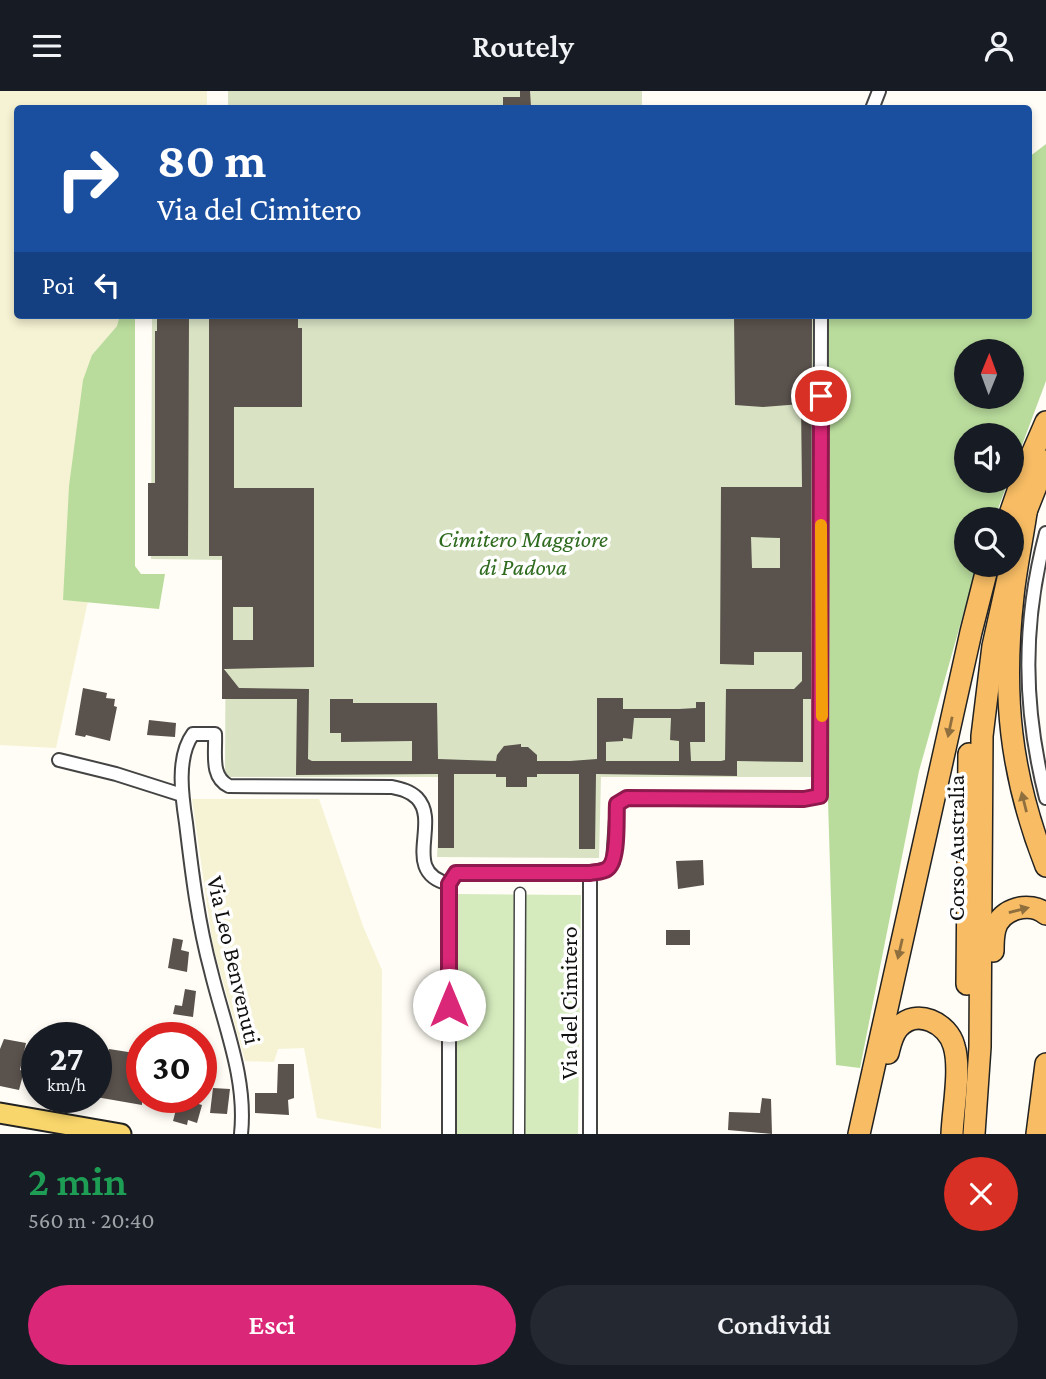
<!DOCTYPE html>
<html lang="it">
<meta charset="utf-8">
<style>
:root{--surface:#171b24;--page:#242831;--text:#f1f3f6;--muted:#9ea1a6;--accent:#db2777}
body{margin:0;font-family:"Crimson Pro",serif;background:var(--page);color:var(--text);height:100vh;display:flex;flex-direction:column;font-size:26px;white-space:nowrap}
*{box-sizing:border-box;margin:0}
p{font-size:23px;color:var(--muted)}
.icon{flex:none;width:38px;height:38px;fill:none;stroke:currentColor;stroke-width:2;stroke-linecap:round;stroke-linejoin:round}
.map{position:relative;height:1043px;overflow:hidden}
.side{display:flex;flex-direction:column;background:var(--surface);flex:1}
.side>*{flex:none}
.banner{position:absolute;left:14px;top:14px;width:1018px;height:214px;border-radius:7px;box-shadow:0 4px 10px #0003;background:#1a4fa0;color:#fff;overflow:hidden}
.needle{width:46px;rotate:1deg}
.buttons{position:absolute;left:954px;top:248px;display:grid;gap:14px}
.buttons a{display:grid;place-items:center;width:70px;height:70px;border-radius:50%;background:var(--surface);box-shadow:0 4px 10px #0003;font-size:35px}
.speed{position:absolute;left:21px;top:931px;display:flex;gap:14px;font-size:35px;font-weight:700;text-align:center}
.speed>*{display:grid;place-content:center;width:91px;height:91px;border-radius:50%;background:var(--surface);box-shadow:0 4px 10px #0003;line-height:1}
.speed small{font-size:18px;font-weight:400}
.speed .limit{border:10px solid #d22;background:#fff;color:#111}
.pin{position:absolute;display:grid;place-items:center;width:60px;height:60px;color:#fff;margin:-30px;border:4px solid #fff;border-radius:50%;box-shadow:0 2px 7px #0007}
.me{position:absolute;width:77px;margin:-38px;rotate:0deg;stroke-linejoin:round;filter:drop-shadow(0 0 5px #0008)}
.turn{display:flex;align-items:center;gap:24px;height:147px;padding:0 28px;font-size:32px}
.turn .icon{width:91px;height:91px;stroke-width:2.5}
.turn b{display:block;font-size:49px;line-height:60px}
.then{display:flex;align-items:center;height:66px;padding:0 28px;background:#0003;gap:14px;font-size:26px}
.round{display:grid;place-items:center;flex:none;width:74px;height:74px;border-radius:37px;background:var(--page)}
.head{display:flex;align-items:center;justify-content:space-between;height:119px;padding:0 28px}
h1{font-size:42px;font-weight:600;line-height:52px;color:#1e9e55}
.primary-button{display:flex;gap:14px;margin-top:auto;padding:14px 28px}
.primary-button a{flex:1;height:80px;border-radius:42px;background:var(--accent);color:#fff;font-size:28px;font-weight:600;line-height:80px;text-align:center}
.primary-button a+a{background:var(--page);color:var(--text)}
header{display:flex;justify-content:space-between;align-items:center;height:91px;padding:0 28px;background:var(--surface);font-size:32px;font-weight:600}
.map>svg:first-child{display:block}
</style>
<header><svg class="icon" aria-label="menu" viewBox="0 0 24 24"><path d="M4 6h16M4 12h16M4 18h16"/></svg>Routely<svg class="icon" aria-label="person" viewBox="0 0 24 24"><circle cx="12" cy="8" r="4"/><path d="M4 21q1-7 8-7t8 7"/></svg></header>
<div class="map">
<svg width="1046" height="1043" viewBox="0 0 1046 1043">
<rect width="100%" height="100%" fill="#fffdf5"/>
<g fill="#f6f3d4">
<path d="M0 0H207V14L197 17 18 18V141L14 152 17 154 18 224H120L117 235 92 264 63 509 88 510 56 657 0 654Z"/>
<path d="M192 708H319L363 835 382 879 381 1038 317 1027 304 957 278 958 274 971 245 970 213 855Z"/>
</g>
<path fill="#d5ebbd" d="M456 803 581 804 578 1043H455Z"/>
<g fill="#b9dc9c" fill-rule="evenodd">
<path d="M1046 53V290L1012 381V345H966V390H1008L994 429H966V474H977L919 680 860 977 836 974 828 709 827 224H1029V66ZM966 261H1012V306H966Z"/>
<path d="M120 224H135V475L141 483H165L159 518 63 509 69 395 83 289 92 264 117 235Z"/>
</g>
<g fill="#d9e3c4">
<rect x="228" y="0" width="414" height="18"/>
<path d="M152 224H816L814 686H601L599 767 437 766 441 686H225L226 469 151 468Z"/>
</g>
<g fill="#5a524d" fill-rule="evenodd">
<path d="M520 0H530L531 16 503 15V6H520Z"/>
<path d="M157 224H189L188 465H148V392H155V240H157Z"/>
<path d="M209 224H280V227H298V237H302V316H234V397H314V576L224 578 239 597 309 598 308 668 312 670H412V650L341 651V642H330V608H353V612H437L438 668 496 670 497 664 504 655 521 653V656H528L537 664V670H570L597 668V607H623V618H679L696 617V611H705V651H690L691 670H721L725 669 726 598H794L802 590V561H754V574L720 573 721 396H802L801 313 763 316 735 314 734 224H812L811 608H803V671L737 670V685L596 683 595 758H579V683H537V686H527V696H506V686H496V683H454V757H438V683L296 684 297 608H222V465H209ZM751 446 780 447V477H752ZM233 516H253V549H233ZM634 627H671L670 649 679 650V670H606V651L623 650V647L632 648Z"/>
<path d="M83 597 107 602 106 607 115 608 114 615 117 616 110 650 86 644 85 646 75 644Z"/>
<path d="M149 629 176 632 175 646 147 644Z"/>
<path d="M703 769 704 794 678 798 676 770Z"/>
<rect x="666" y="839" width="24" height="15"/>
<path d="M173 847 183 849 181 859 189 861 187 881 168 877Z"/>
<path d="M185 898 196 900 193 926 173 923 175 914 182 915Z"/>
<path d="M4 948 26 952 20 979 24 980 19 999 0 995V958Z"/>
<path d="M109 958 141 963 136 991 142 992V1014L96 1006 102 972H106Z"/>
<path d="M278 973H294V1007L288 1009 289 1024 255 1022V1002H277Z"/>
<path d="M213 997 230 998 227 1023 210 1022Z"/>
<path d="M179 1007 202 1014 197 1032 188 1029 187 1034 173 1030Z"/>
<path d="M762 1007 771 1008 772 1043 728 1039 729 1021 760 1022Z"/>
</g>
<g fill="none" stroke-linecap="round" stroke-linejoin="round">
<defs>
<path id="pedestrian" d="M519 1043 520 802"/>
<g id="minor">
<path d="M872 18 879 0"/>
<path d="M1046 442C1022 533 1023 617 1046 707"/>
<path d="M59 669 116 683 182 704"/>
<path d="M590 782 607 778 613 771 617 713 627 707 804 708 820 705 821 224"/>
<path d="M241 1043C247 987 224 934 211 880 198 832 192 782 186 732 182 706 176 666 193 643H215C216 662 210 686 229 695L392 696C401 698 410 700 417 707 441 732 400 781 449 793"/>
<path d="M449 1043V793L456 782H590V1043"/>
</g>
<path id="primary" d="M0 1022 121 1043"/>
<g id="trunk">
<path d="M1027 415C1023 445 1016 475 1013 505 1002 604 1010 683 1046 775"/>
<path d="M1023 428 1046 370"/>
<path d="M1008 429 1026 377 1046 331"/>
<path d="M993 860C993 853 993 845 995 838 1001 817 1030 810 1046 823"/>
<path d="M967 893 969 663"/>
<path d="M888 962C890 954 892 944 898 937 916 916 948 932 954 955 961 978 953 1018 952 1043"/>
<path d="M859 1043 971 541 988 474"/>
<path d="M974 1043 980 956 982 645 993 555 1011 474"/>
<path d="M1037 1043 1046 973"/>
</g>
</defs>
<use href="#pedestrian" stroke="#444" stroke-width="13"/>
<use href="#minor" stroke="#444" stroke-width="16"/>
<use href="#primary" stroke="#222" stroke-width="23"/>
<use href="#trunk" stroke="#222" stroke-width="24"/>
<use href="#pedestrian" stroke="#fff" stroke-width="10"/>
<use href="#minor" stroke="#fff" stroke-width="12"/>
<use href="#primary" stroke="#f9d66b" stroke-width="19"/>
<use href="#trunk" stroke="#f7bc64" stroke-width="21"/>
</g>
<defs><path id="oneway-solid" d="M-6-.8H1V-3.2L6.5 0L1 3.2V.8H-6Z" transform="scale(1.75)"/></defs>
<g fill="#906f3f">
<use href="#oneway-solid" transform="translate(950 636) rotate(102)"/>
<use href="#oneway-solid" transform="translate(1024 711) rotate(-104)"/>
<use href="#oneway-solid" transform="translate(1019 819) rotate(-14)"/>
<use href="#oneway-solid" transform="translate(900 858) rotate(103)"/>
</g>
<g fill="none" stroke-linecap="round" stroke-linejoin="round">
<defs>
<path id="route" d="M449 914V793L456 782H590C595 781 603 781 607 778 619 771 616 727 617 713L627 707 804 708 820 705 821 305"/>
</defs>
<use href="#route" stroke="#8e194d" stroke-width="18"/>
<use href="#route" stroke="#db2777" stroke-width="12"/>
<path stroke="#f59e0b" stroke-width="12" d="M821 434 822 625"/>
</g>
<g text-anchor="middle" stroke-width="7" stroke-linejoin="round" paint-order="stroke">
<g font-size="24" font-style="italic" fill="#2f6b1f" stroke="#fff">
<text x="523" y="456">Cimitero Maggiore<tspan x="523" dy="28">di Padova</tspan></text>
</g>
<g font-size="24" fill="#111" stroke="#fff">
<text transform="translate(956 757) rotate(-90)" y="8">Corso Australia</text>
<text transform="translate(234 869) rotate(77)" y="8">Via Leo Benvenuti</text>
<text transform="translate(569 912) rotate(-90)" y="8">Via del Cimitero</text>
</g>
</g>
</svg>
<div class="buttons">
<a><svg class="needle" viewBox="-14 -14 28 28"><path d="M0-13l5 13h-10z" fill="#e53935"/><path d="M0 13l5-13h-10z" fill="#9ea1a6"/></svg></a>
<a><svg class="icon" aria-label="sound" viewBox="0 0 24 24"><path d="M4 9h4l5-4v14l-5-4H4zM17 9q2 3 0 6"/></svg></a>
<a><svg class="icon" aria-label="search" viewBox="0 0 24 24"><circle cx="10" cy="10" r="6"/><path d="M15 15l6 6"/></svg></a>
</div>
<div class="speed"><div>27<small>km/h</small></div><div class="limit">30</div></div>
<div class="pin" style="left:821px;top:305px;background:#d93025"><svg class="icon" aria-label="arrive" viewBox="0 0 24 24"><path d="M6 21V4h12l-3 4 3 4H6"/></svg></div>
<svg class="me" style="left:449px;top:914px" viewBox="-20 -20 40 40"><circle r="19" fill="#fff"/><path d="M0-13L10 11 0 6-10 11z" fill="#db2777"/></svg>
<div class="banner">
<div class="turn"><svg class="icon" aria-label="right" viewBox="0 0 24 24"><path d="M7 20v-9h11M14 6l5 5-5 5"/></svg><div><b>80 m</b>Via del Cimitero</div></div>
<div class="then">Poi<svg class="icon" aria-label="left" viewBox="0 0 24 24"><path d="M17 20v-9H6M10 6l-5 5 5 5"/></svg></div>
</div>
</div>
<section class="side">
<div class="head"><div><h1>2 min</h1><p>560 m · 20:40</p></div><a class="round" style="background:#d93025;color:#fff"><svg class="icon" aria-label="close" viewBox="0 0 24 24"><path d="M6 6l12 12M18 6L6 18"/></svg></a></div>
<div class="primary-button"><a>Esci</a><a>Condividi</a></div>
</section>
